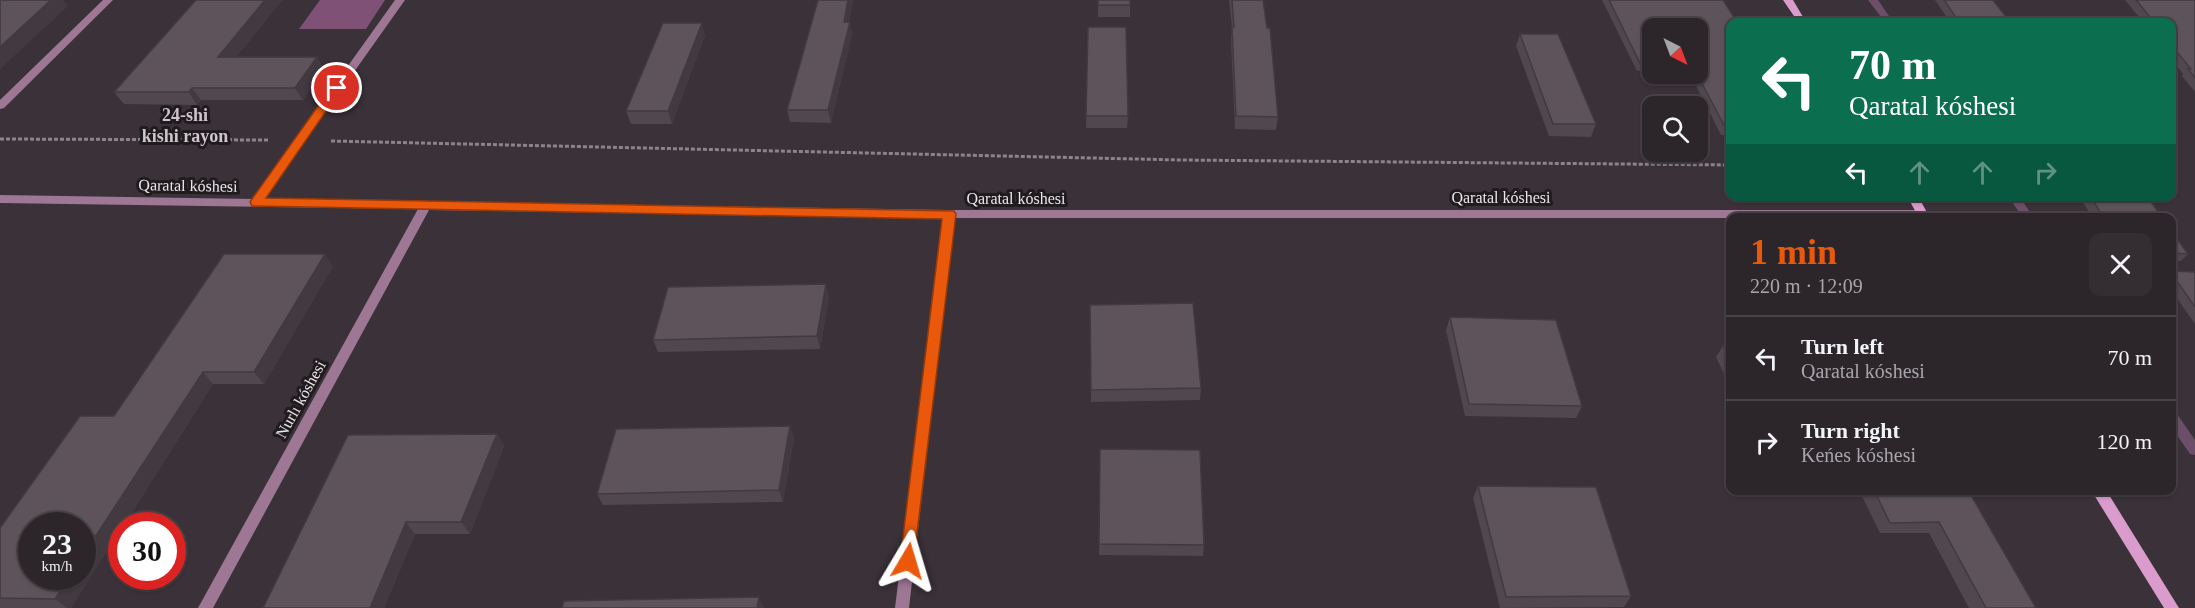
<!DOCTYPE html>
<meta charset="utf-8">
<style>
:root{--surface:#2c262b;--page:#342e33;--text:#f1f3f6;--muted:#a6a5a9;--line:#484347;--accent:#ea580c}
body{margin:0;font-family:"Times New Roman",serif;background:var(--page);color:var(--text);height:100vh;display:flex;flex-direction:column;font-size:22px;white-space:nowrap}
*{box-sizing:border-box;margin:0}
p{font-size:20px;color:var(--muted)}
.icon{flex:none;width:33px;height:33px;fill:none;stroke:currentColor;stroke-width:2;stroke-linecap:round;stroke-linejoin:round}
.map{position:relative;flex:1;overflow:hidden}
.side{position:absolute;left:1726px;top:213px;width:450px;height:282px;display:flex;flex-direction:column;background:var(--surface);border-radius:12px;box-shadow:0 2px 4px #0004,0 0 0 2px var(--line)}
.side>*{flex:none}
.guide{position:absolute;left:1726px;top:18px;width:450px;height:183px;border-radius:12px;box-shadow:0 2px 4px #0004,0 0 0 2px var(--line);background:#0b6e4f;color:#fff;overflow:hidden}
.needle{width:39px;rotate:138deg}
.tools{position:absolute;left:1642px;top:18px;display:grid;gap:12px}
.tools a{display:grid;place-items:center;width:66px;height:66px;border-radius:12px;background:var(--surface);box-shadow:0 2px 4px #0004,0 0 0 2px var(--line);font-size:30px}
.speed{position:absolute;left:18px;top:512px;display:flex;gap:12px;font-size:30px;font-weight:700;text-align:center}
.speed>*{display:grid;place-content:center;width:78px;height:78px;border-radius:50%;background:var(--surface);box-shadow:0 2px 4px #0004,0 0 0 2px var(--line);line-height:1}
.speed small{font-size:15px;font-weight:400}
.speed .limit{border:9px solid #d22;background:#fff;color:#111}
.pin{position:absolute;display:grid;place-items:center;width:51px;height:51px;color:#fff;margin:-26px;border:3px solid #fff;border-radius:50%;box-shadow:0 2px 6px #0007}
.me{position:absolute;width:66px;margin:-33px;rotate:7deg;stroke-linejoin:round;filter:drop-shadow(0 0 4px #0008)}
.turn{display:flex;align-items:center;gap:21px;height:126px;padding:0 24px;font-size:27px}
.turn .icon{width:78px;height:78px;stroke-width:2.5}
.turn b{display:block;font-size:42px;line-height:51px}
.lanes{display:flex;align-items:center;height:57px;padding:0 24px;background:#0003;justify-content:center;gap:30px;direction:ltr}
.lanes .off{opacity:.35}
.round{display:grid;place-items:center;flex:none;width:63px;height:63px;border-radius:12px;background:var(--page)}
.overview{display:flex;align-items:center;justify-content:space-between;height:102px;padding:0 24px}
h1{font-size:36px;font-weight:800;line-height:45px;color:var(--accent)}
ul{padding:0;list-style:none}
li{display:flex;align-items:center;gap:18px;height:84px;padding:0 24px;border-top:2px solid var(--line)}
li div{flex:1}
li b{display:block;font-size:22px}
li em{font-style:normal}
.map>svg:first-child{display:block}
</style>
<div class="map">
<svg width="2195" height="608" viewBox="0 0 2195 608">
<rect width="100%" height="100%" fill="#3b3239"/>
<path fill="#805177" d="M320 0H385L366 29H299Z"/>
<g fill="none" stroke-linecap="round" stroke-linejoin="round">
<g fill="#6d4e68" fill-rule="evenodd">
<path d="M1868 0H1878L1893 22H1885Z"/>
<path d="M2008 196H2019L2034 218H2023Z"/>
<path d="M2172 413 2177 414 2195 440V455L2190 454 2172 428Z"/>
</g>
<g stroke="#8c848a" stroke-width="3" stroke-dasharray="4 2" stroke-linecap="butt">
<path d="M0 139 269 140"/>
<path d="M331 141 1181 160 1731 165"/>
</g>
<g fill="#9e7795" fill-rule="evenodd">
<path d="M103 0H113L4 108 0 109V100Z"/>
<path d="M395 0H405L264 199 949 210H1923L1929 214 1924 218H954L909 608H895L943 218 429 210 213 608H198L418 209 0 203V195L253 199Z"/>
</g>
<g fill="#d99ccc" fill-rule="evenodd">
<path d="M1783 0H1793L1806 22H1798Z"/>
<path d="M1907 196H1918L1930 218H1919Z"/>
<path d="M2091 490H2106L2179 608H2164Z"/>
</g>
</g>
<g fill="#51474e">
<path d="M282 0 236 57H317L324 70 303 100H201L197 105 124 104 114 92Z"/>
<path d="M818 0H853L849 22H850L852 34 831 123 790 122 787 110Z"/>
<rect x="1098" y="0" width="32" height="17"/>
<path d="M1229 0H1263L1278 117 1276 130 1235 129 1231 40 1232 27Z"/>
<path d="M1602 0H1723L1731 22V135H1721L1690 74H1698V28H1653V70L1637 71Z"/>
<path d="M1935 0H1993L2010 22H1950Z"/>
<path d="M2125 0H2195V92L2182 76 2183 74 2172 59V22H2143Z"/>
<path d="M1088 27 1128 116 1127 128H1086Z"/>
<path d="M1520 34 1596 124 1591 137 1549 136 1516 46Z"/>
<path d="M705 35 672 124H631L626 111Z"/>
<path d="M2079 196H2147L2162 218H2093Z"/>
<path d="M2172 232 2188 254 2181 261H2172Z"/>
<path d="M333 266 264 384H213L124 525H122L71 608H0V528Z"/>
<path d="M2172 271 2195 272V324L2172 291Z"/>
<path d="M829 297 820 349 658 352 653 340Z"/>
<path d="M1090 305 1201 388 1200 400 1091 402Z"/>
<path d="M1450 317 1582 406 1576 418 1465 416 1446 330Z"/>
<path d="M1723 346H1731V389L1716 357Z"/>
<path d="M497 434 504 446 470 534H415L384 608H263Z"/>
<path d="M794 438 783 502 603 505 597 494Z"/>
<path d="M1100 449 1204 545 1203 556 1099 555Z"/>
<path d="M1478 486 1631 596 1624 607 1500 608 1473 498Z"/>
<path d="M1859 490H1968L2036 608H1969L1929 533H1880Z"/>
</g>
<g fill="#423a40">
<path d="M51 0H63L68 6 0 69V47Z"/>
<path d="M265 0H282L226 69 218 57Z"/>
<path d="M848 0H853L847 34 844 22Z"/>
<path d="M850 22 852 34 831 123 828 110Z"/>
<path d="M702 23 705 35 672 124 668 111Z"/>
<path d="M317 57 324 70 303 100 295 88Z"/>
<path d="M192 88 201 100 197 105 189 92Z"/>
<path d="M325 254 333 266 264 384 254 372Z"/>
<path d="M826 284 829 297 820 349 817 336Z"/>
<path d="M203 372 213 384 124 525H122V528L71 608H67L55 599 70 576H82V557Z"/>
<path d="M790 426 794 438 783 502 779 490Z"/>
<path d="M497 434 504 446 470 534 461 522Z"/>
<path d="M406 522 415 534 384 608H370Z"/>
<path d="M759 597 764 608H757Z"/>
</g>
<g fill="#5e535b" stroke="#423a40" stroke-width="1.5">
<path d="M0 0H51L0 47Z"/>
<path d="M196 0H265L218 57H317L295 88H192L189 92H114Z"/>
<path d="M818 0H848L844 22H850L828 110H787Z"/>
<rect x="1098" y="0" width="32" height="5"/>
<path d="M1232 0H1263L1267 28H1270L1278 117 1236 116 1232 27H1234Z"/>
<path d="M1609 0H1723L1737 22H1731V127H1725L1697 74 1698 28H1653V62L1640 63Z"/>
<path d="M1944 0H1993L2010 22H1959Z"/>
<path d="M2136 0H2195V78L2188 69H2191L2172 46V22H2154Z"/>
<path d="M663 23H702L668 111H626Z"/>
<path d="M1088 27H1126L1128 116H1086Z"/>
<path d="M1520 34H1558L1596 124H1553Z"/>
<path d="M2090 196H2147L2162 218H2104Z"/>
<path d="M2172 232 2188 254 2172 253Z"/>
<path d="M224 254H325L254 372H203L82 557V525H32V576H70L55 599 0 598V528L80 416H114Z"/>
<path d="M2172 271 2195 272V307L2172 274Z"/>
<path d="M826 284 817 336 653 340 668 287Z"/>
<path d="M1193 303 1201 388 1091 390 1090 305Z"/>
<path d="M1450 317 1556 320 1582 406 1469 404Z"/>
<path d="M1723 346H1731V362Z"/>
<path d="M790 426 779 490 597 494 616 429Z"/>
<path d="M497 434 461 522H406L370 608H263L348 435Z"/>
<path d="M1100 449 1200 450 1204 545 1099 544Z"/>
<path d="M1478 486 1596 487 1631 596 1506 597Z"/>
<path d="M1874 490H1968L2036 608H1986L1939 522 1890 523Z"/>
<path d="M759 597 757 608H562L564 601Z"/>
</g>
<path fill="#ea580c" stroke="#983908" stroke-width="1.5" d="M337 84 342 88 266 198 954 211 956 214 913 566 908 568 902 566 900 561 942 219 252 206 250 202 252 199 333 85Z"/>
<g text-anchor="middle" stroke-width="6" stroke-linejoin="round" paint-order="stroke">
<g font-size="16" fill="#ebe5ea" stroke="#1f1b1e">
<text transform="translate(188 185) rotate(1)" y="6">Qaratal kóshesi</text>
<text x="1501" y="203">Qaratal kóshesi</text>
<text x="1016" y="204">Qaratal kóshesi</text>
<text transform="translate(300 399) rotate(-61)" y="6">Nurlı kóshesi</text>
</g>
<g font-size="18" font-weight="bold" fill="#d0c4cd" stroke="#1f1b1e">
<text x="185" y="121">24-shi<tspan x="185" dy="21">kishi rayon</tspan></text>
</g>
</g>
</svg>
<div class="tools">
<a><svg class="needle" viewBox="-14 -14 28 28"><path d="M0-13l5 13h-10z" fill="#e53935"/><path d="M0 13l5-13h-10z" fill="#a6a5a9"/></svg></a>
<a><svg class="icon" aria-label="search" viewBox="0 0 24 24"><circle cx="10" cy="10" r="6"/><path d="M15 15l6 6"/></svg></a>
</div>
<div class="speed"><div>23<small>km/h</small></div><div class="limit">30</div></div>
<div class="pin" style="left:337px;top:88px;background:#d93025"><svg class="icon" aria-label="arrive" viewBox="0 0 24 24"><path d="M6 21V4h12l-3 4 3 4H6"/></svg></div>
<svg class="me" style="left:908px;top:561px" viewBox="-20 -20 40 40"><path d="M0-17L14 15 0 8-14 15z" fill="#ea580c" stroke="#fff" stroke-width="4"/></svg>
<div class="guide">
<div class="turn"><svg class="icon" aria-label="left" viewBox="0 0 24 24"><path d="M17 20v-9H6M10 6l-5 5 5 5"/></svg><div><b>70 m</b>Qaratal kóshesi</div></div>
<div class="lanes"><svg class="icon" aria-label="left" viewBox="0 0 24 24"><path d="M17 20v-9H6M10 6l-5 5 5 5"/></svg><svg class="icon off" aria-label="ahead" viewBox="0 0 24 24"><path d="M12 20V5M6 11l6-6 6 6"/></svg><svg class="icon off" aria-label="ahead" viewBox="0 0 24 24"><path d="M12 20V5M6 11l6-6 6 6"/></svg><svg class="icon off" aria-label="right" viewBox="0 0 24 24"><path d="M7 20v-9h11M14 6l5 5-5 5"/></svg></div>
</div>
<section class="side">
<div class="overview"><div><h1>1 min</h1><p>220 m · 12:09</p></div><a class="round"><svg class="icon" aria-label="close" viewBox="0 0 24 24"><path d="M6 6l12 12M18 6L6 18"/></svg></a></div>
<ul>
<li><svg class="icon" aria-label="left" viewBox="0 0 24 24"><path d="M17 20v-9H6M10 6l-5 5 5 5"/></svg><div><b>Turn left</b><p>Qaratal kóshesi</p></div><em>70 m</em></li>
<li><svg class="icon" aria-label="right" viewBox="0 0 24 24"><path d="M7 20v-9h11M14 6l5 5-5 5"/></svg><div><b>Turn right</b><p>Keńes kóshesi</p></div><em>120 m</em></li>
</ul>
</section>
</div>
